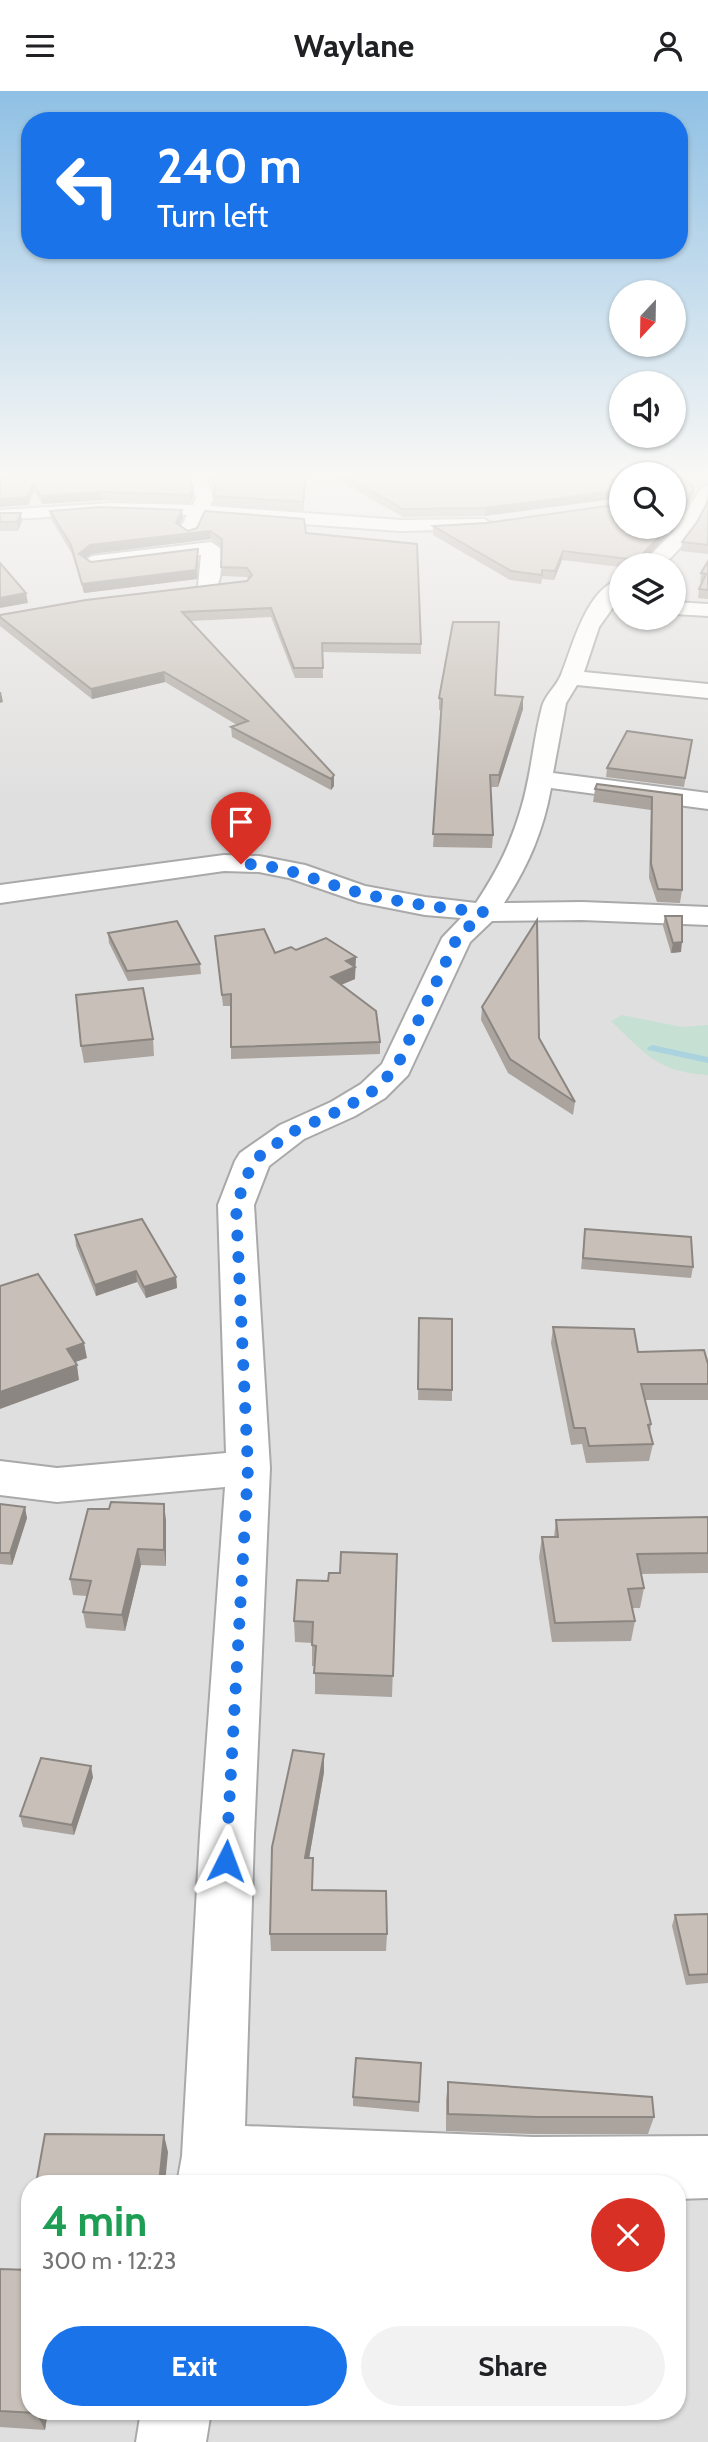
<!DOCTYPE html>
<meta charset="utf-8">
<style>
:root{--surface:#fff;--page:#f2f2f2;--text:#202124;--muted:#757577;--accent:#1a73e8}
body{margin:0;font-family:Cabin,sans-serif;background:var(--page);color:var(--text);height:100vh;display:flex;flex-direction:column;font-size:26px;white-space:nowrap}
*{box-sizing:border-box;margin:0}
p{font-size:23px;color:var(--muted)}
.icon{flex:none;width:38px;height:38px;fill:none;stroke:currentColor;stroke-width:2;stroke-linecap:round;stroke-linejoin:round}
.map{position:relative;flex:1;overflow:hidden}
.drawer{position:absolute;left:21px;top:2084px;width:665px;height:245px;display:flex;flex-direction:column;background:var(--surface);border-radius:28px;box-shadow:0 2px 5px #0004}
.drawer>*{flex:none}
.guide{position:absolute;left:21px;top:21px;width:667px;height:147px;border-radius:28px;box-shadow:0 2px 5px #0004;background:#1a73e8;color:#fff;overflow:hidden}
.needle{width:46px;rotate:202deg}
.controls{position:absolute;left:609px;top:189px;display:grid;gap:14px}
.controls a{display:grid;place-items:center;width:77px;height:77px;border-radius:50%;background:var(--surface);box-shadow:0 2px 5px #0004;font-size:35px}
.pin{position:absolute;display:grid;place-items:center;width:60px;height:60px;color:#fff;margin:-72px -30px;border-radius:50% 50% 50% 0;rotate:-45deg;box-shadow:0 0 7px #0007}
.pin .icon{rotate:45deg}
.me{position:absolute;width:77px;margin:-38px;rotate:3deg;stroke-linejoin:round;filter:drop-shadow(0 0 5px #0008)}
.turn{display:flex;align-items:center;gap:24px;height:147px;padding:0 21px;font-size:32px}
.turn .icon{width:91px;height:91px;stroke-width:2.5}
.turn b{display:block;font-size:49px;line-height:60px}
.round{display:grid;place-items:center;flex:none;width:74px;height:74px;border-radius:37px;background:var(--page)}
.head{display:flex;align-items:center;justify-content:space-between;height:119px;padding:0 21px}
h1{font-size:42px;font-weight:700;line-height:52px;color:#1e9e55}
.primary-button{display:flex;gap:14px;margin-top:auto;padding:14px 21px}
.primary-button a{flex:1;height:80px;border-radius:42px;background:var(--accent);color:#fff;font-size:28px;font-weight:700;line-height:80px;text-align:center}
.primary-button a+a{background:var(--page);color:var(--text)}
header{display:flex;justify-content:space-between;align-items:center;height:91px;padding:0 21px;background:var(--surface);font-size:32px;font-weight:700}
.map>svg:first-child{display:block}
</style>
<header><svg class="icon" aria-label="menu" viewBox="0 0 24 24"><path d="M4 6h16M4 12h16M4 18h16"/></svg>Waylane<svg class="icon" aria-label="person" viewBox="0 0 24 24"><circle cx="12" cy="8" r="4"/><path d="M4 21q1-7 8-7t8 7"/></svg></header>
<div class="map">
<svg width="708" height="2351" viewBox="0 0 708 2351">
<rect width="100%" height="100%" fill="#f2efe9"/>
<path fill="#e0dfdf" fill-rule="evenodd" d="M0 381H708V2351H0ZM621 383H674V436H621ZM621 474H674V527H621ZM30 2093H677V2320H30Z"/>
<path fill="#c6e0d4" d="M622 924 682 936 708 934V984C657 981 646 963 611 930Z"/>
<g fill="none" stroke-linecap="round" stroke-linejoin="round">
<path fill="#aad3df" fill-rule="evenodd" d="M652 954 708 966V972L648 959 647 957Z"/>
<defs>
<g id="minor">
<path d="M188 381H204L214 407 210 415 400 429 484 428 493 433 484 438 400 440 204 426 195 444 188 446 179 440 187 424 112 422 0 429V419L112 412 193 414 196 407Z"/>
<path d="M708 395C708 427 686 453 663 474H641L674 440 702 396Z"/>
<path d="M211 451 220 457C221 471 223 487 215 499H201L198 495 201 464 92 477 82 471 92 465Z"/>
<path d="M621 488V505L599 536 584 581 708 593V607L577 594 566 612 553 682 708 702V718L551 697C543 741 528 775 504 812L582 811 708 816V834L582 829 492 830 470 851 408 984 385 1007 355 1025 304 1048 269 1075 254 1114 270 1377 254 1744 245 2035 533 2046 708 2045V2107L677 2108V2093H177L182 2065 200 1744 225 1396 57 1411 0 1404V1370L57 1377 226 1362 218 1114 235 1070 240 1062 280 1034 331 1011 361 993 382 973 442 847 461 827 425 824 359 811 289 787 259 781 224 780 0 812V794L224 764 259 765 305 774 365 795 425 806 476 812C497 780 509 757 520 721 531 687 533 650 542 616 545 604 556 596 561 584 573 555 586 497 621 488Z"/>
<path d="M674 511 708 513V525L674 523Z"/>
<path d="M141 2320H211L206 2351H136Z"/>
</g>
</defs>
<use href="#minor" stroke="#a9a9a9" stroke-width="4"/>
<use href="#minor" fill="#fff" fill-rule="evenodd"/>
</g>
<g fill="#aba49e">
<path d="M0 381H187L193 407 190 412 102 409 42 413 34 400 28 414Z"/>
<path d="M207 381H307L303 420 213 414V405L215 401Z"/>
<path d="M324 381H677L694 397 693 405 674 436V383L485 425 403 426Z"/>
<path d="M708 410V463L681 460 682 451 697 431Z"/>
<path d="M182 419 183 427 179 434 188 440 306 442 421 553V563L322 561 323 587H295L271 526 190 530 334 684V695L331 699 232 646 231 636 237 634 165 591 92 608 0 535V524L247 490 249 488 247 486 222 485V457L211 448 91 463 85 467 91 471 198 467 197 488 84 502 72 463 51 428 50 420Z"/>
<path d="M0 422 22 430 18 440H0Z"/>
<path d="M486 432 621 436H674L640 474H621V476L562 469 554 489 542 488 541 493 510 489 433 444V435Z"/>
<path d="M708 470V508L698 507 699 498 702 492 700 491 701 482Z"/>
<path d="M495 604 523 606V618L498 696H490L493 744 492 757 433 756 442 619H439V607Z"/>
<path d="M692 649 684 696 606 686 607 677Z"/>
<path d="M595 698 682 704V799L680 812 657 811 649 787 651 719 593 711Z"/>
<path d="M665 825 681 861 671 862 663 835Z"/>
<path d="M108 842 200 873 201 883 128 890 109 852Z"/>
<path d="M215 845 275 862 296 859 356 878 355 879V888L341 894 380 951V963L231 968V915H223Z"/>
<path d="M482 916 539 947 575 1011 573 1024 508 982 481 929Z"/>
<path d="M153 948 154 965 84 972 81 955Z"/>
<path d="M585 1138 693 1176 691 1187 581 1178Z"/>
<path d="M75 1144 176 1186 177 1197 146 1207 137 1191 96 1205 76 1155Z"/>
<path d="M419 1227 452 1299V1310L418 1309Z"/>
<path d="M553 1236 638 1261 708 1273V1309H645L651 1333 650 1342 653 1353 649 1370 586 1372 582 1353 571 1354 551 1252Z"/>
<path d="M0 1413 27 1427 12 1474 0 1473Z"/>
<path d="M708 1426V1482L641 1483 644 1497 640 1517H632L635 1530 631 1550 552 1551 539 1466 542 1446H554L556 1429Z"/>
<path d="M166 1429V1475L141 1474 125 1540 86 1537 83 1521 87 1505 73 1504 70 1488Z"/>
<path d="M397 1463 392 1606 315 1603V1575H312V1552L295 1551 294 1530 328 1490 340 1482Z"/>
<path d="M324 1663V1681L309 1767 313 1785V1799L387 1843 386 1860H271L270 1843Z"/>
<path d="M93 1686 74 1744 23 1736 20 1725Z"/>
<path d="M708 1823V1892L686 1894 672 1835 675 1824Z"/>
<path d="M421 1972 419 2021 353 2015V2006Z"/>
<path d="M448 1991 654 2026 648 2043H533L446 2040V2009Z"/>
<path d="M0 2178 48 2320 45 2339 0 2336Z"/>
</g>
<g fill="#8b8681">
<path d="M306 381H307L303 420V411Z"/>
<path d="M33 392 34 400 28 414 0 416V408Z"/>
<path d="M694 397 693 405 674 436V429Z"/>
<path d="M193 398V407L190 412V404Z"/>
<path d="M621 399V407L485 425V417Z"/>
<path d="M101 401 102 409 42 413 41 405Z"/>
<path d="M182 419 183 427 176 441V432Z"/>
<path d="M21 422 22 430 18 440 17 431Z"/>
<path d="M668 436H674L640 474H637V469Z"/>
<path d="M210 440 211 448 91 463 80 472 79 463 90 454Z"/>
<path d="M198 458 197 488 84 502 82 493Z"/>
<path d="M563 460 562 469 554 489 555 480Z"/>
<path d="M26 502 28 512 0 517V507Z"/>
<path d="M164 581 165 591 92 608 91 598Z"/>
<path d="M0 601H1L3 611 0 612Z"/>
<path d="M523 606V618L498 696 499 684Z"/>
<path d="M334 684V695L331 699V688Z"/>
<path d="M682 851 681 861 671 862 673 852Z"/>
<path d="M356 866 355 888 331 898V886L346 870Z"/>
<path d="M136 1180 137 1191 96 1205 95 1194Z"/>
<path d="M176 1186 177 1197 146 1207 144 1196Z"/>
<path d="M84 1252 87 1267 70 1273 67 1258Z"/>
<path d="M77 1274 79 1289 0 1318V1301Z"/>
<path d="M164 1413 166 1429V1475L164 1459Z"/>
<path d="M25 1416 27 1427 12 1474 10 1462Z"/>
<path d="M138 1458 141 1474 125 1540 122 1524Z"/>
<path d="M324 1663V1681L306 1785 305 1767Z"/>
<path d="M91 1675 93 1686 74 1744 72 1734Z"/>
<path d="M164 2044 168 2061 165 2093H159Z"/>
<path d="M36 2320H48L45 2339 36 2322Z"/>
</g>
<g fill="#c7bfb8" stroke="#8b8681" stroke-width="2">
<path d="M0 381H187L193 398 190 404 101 401 41 405 33 392 27 406 0 408Z"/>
<path d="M209 381H306L303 411 213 405 216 398Z"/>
<path d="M338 381H677L694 397 674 429V383H621V399L485 417 403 418Z"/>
<path d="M708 410V454L682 451 697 431Z"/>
<path d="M621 413V436H668L637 469 563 460 555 480 542 479V484L511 480 433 435 486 432Z"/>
<path d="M101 416 182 419 176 432 188 440 197 437 205 420 304 428 306 442 417 453 421 553 322 552 323 577H294L271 517 182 521 334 684 331 688 231 636 248 630 164 581 91 598 0 526V524L86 509 247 490 252 484 247 477 221 476 222 448 210 440 90 454 79 463 91 471 198 458 196 479 82 493 71 454 50 420Z"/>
<path d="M0 422H21L17 431H0Z"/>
<path d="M708 470V499L699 498 706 483 701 482Z"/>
<path d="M0 472 26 502 0 507Z"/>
<path d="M453 531H499L495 604 523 606 499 684H490L493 744 433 743 442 608 439 607Z"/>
<path d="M627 640 692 649 685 687 607 677Z"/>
<path d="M597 693 682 704V799L658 798 651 773 652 706 595 698Z"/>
<path d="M665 825H682V851L673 852Z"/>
<path d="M537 829 539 947 575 1011 510 968 482 916Z"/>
<path d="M177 830 200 873 127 880 108 842Z"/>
<path d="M264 838 275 862 291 856 296 859 326 847 356 866 346 870 355 876 331 886 376 920 380 951 231 956V903L222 904 215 845Z"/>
<path d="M143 897 153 948 81 955 76 904Z"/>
<path d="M142 1128 176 1186 144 1196 136 1180 95 1194 75 1144Z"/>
<path d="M585 1138 691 1146 693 1176 583 1167Z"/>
<path d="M38 1183 84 1252 67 1258 77 1274 0 1301V1195Z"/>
<path d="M419 1227 452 1228V1299L418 1298Z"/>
<path d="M553 1236 634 1238 638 1261 704 1259 708 1273V1293H641L651 1333 648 1334 653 1353 589 1355 585 1337H574Z"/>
<path d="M111 1411 164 1413V1459L138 1458 122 1524 83 1521 91 1490 70 1488 88 1418H109Z"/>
<path d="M0 1413 25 1416 10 1462H0Z"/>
<path d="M708 1426V1462L637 1463 644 1497 628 1498 635 1530 555 1532 542 1446H558L556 1429Z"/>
<path d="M341 1461 397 1463 393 1585 314 1582 316 1555 312 1554 313 1531 294 1530 297 1489 328 1490 329 1482H340Z"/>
<path d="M293 1659 324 1663 305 1767H313L312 1799 386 1800 387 1843H270L272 1756Z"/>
<path d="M41 1667 91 1675 72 1734 20 1725Z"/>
<path d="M708 1823V1883L689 1884 675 1824Z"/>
<path d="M356 1967 421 1972 419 2011 353 2006Z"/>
<path d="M448 1991 652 2006 654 2026H537L448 2023Z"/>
<path d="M45 2043 164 2044 159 2093H36Z"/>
<path d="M0 2178 30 2179V2320H36V2322L0 2320Z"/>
</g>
<linearGradient id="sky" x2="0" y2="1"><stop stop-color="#8fc0e4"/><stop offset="0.54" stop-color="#f9f8f5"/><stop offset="1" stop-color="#f9f8f5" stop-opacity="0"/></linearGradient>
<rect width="708" height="710" fill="url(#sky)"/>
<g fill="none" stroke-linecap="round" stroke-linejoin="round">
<path stroke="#1a73e8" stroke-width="12" stroke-dasharray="0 21.6" d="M226 1770 248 1377 236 1114 253 1070 292 1041 343 1018 373 1000 396 977 457 847 484 821C443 817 402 812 361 802 321 792 284 773 241 773"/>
</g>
</svg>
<div class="controls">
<a><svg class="needle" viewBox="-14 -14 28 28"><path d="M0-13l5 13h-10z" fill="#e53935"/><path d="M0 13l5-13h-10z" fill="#757577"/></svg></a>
<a><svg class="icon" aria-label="sound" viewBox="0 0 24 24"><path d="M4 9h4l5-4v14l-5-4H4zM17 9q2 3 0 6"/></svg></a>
<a><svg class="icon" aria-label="search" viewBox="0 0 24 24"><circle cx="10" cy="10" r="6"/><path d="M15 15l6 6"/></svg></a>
<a><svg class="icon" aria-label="layers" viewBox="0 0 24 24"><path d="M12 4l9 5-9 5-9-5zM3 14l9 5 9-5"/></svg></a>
</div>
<div class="pin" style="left:241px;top:773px;background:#d93025"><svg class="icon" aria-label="arrive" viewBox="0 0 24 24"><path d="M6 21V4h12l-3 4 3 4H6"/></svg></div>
<svg class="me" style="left:226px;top:1770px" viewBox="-20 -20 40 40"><path d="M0-17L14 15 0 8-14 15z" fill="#1a73e8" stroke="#fff" stroke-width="4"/></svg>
<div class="guide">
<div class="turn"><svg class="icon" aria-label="left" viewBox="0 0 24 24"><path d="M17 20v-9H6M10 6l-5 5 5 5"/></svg><div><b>240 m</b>Turn left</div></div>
</div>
<section class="drawer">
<div class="head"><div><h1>4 min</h1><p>300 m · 12:23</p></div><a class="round" style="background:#d93025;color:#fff"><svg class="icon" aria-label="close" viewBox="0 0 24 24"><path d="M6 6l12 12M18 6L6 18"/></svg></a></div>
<div class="primary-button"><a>Exit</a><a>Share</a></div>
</section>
</div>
